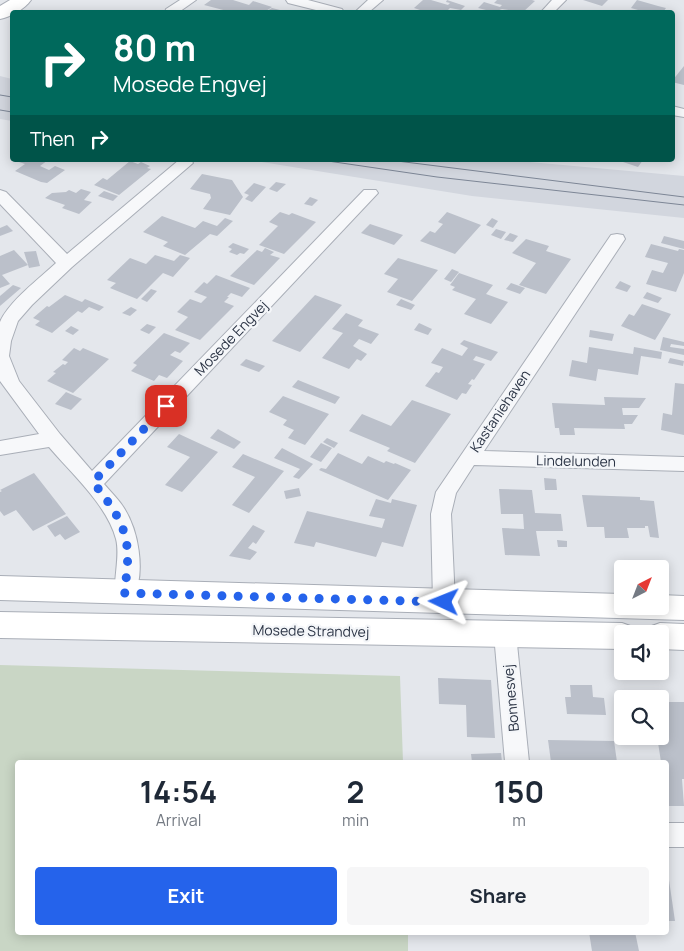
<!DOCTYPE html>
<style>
:root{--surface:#fff;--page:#f6f6f7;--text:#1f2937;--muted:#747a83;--accent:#2563eb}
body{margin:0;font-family:Manrope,sans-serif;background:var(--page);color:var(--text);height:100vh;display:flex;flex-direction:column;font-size:19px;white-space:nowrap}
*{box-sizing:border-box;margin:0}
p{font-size:16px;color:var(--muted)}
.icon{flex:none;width:28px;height:28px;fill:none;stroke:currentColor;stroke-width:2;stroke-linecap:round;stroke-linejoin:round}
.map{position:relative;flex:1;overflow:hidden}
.side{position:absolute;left:15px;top:760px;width:654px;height:175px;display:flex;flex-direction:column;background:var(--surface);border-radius:5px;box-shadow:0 2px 12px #0003}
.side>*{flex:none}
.hud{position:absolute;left:10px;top:10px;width:665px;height:152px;border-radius:5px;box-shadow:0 2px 12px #0003;background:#00695c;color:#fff;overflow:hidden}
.needle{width:32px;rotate:42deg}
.fabs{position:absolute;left:614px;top:560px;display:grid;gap:10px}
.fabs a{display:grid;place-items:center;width:55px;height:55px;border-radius:5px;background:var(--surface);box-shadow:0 2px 12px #0003;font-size:25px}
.pin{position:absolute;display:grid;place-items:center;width:42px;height:42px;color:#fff;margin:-21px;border-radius:10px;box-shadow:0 2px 8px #0006}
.me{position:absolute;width:55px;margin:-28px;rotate:272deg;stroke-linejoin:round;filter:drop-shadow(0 0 4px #0008)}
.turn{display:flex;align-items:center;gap:18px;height:105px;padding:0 20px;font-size:22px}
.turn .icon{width:65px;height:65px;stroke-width:2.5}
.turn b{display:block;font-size:35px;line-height:42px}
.then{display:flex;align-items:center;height:48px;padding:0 20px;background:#0003;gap:10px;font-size:19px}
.eta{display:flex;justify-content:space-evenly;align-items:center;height:85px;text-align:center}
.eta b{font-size:30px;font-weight:700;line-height:35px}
.button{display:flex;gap:10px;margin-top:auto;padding:10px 20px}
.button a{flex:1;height:58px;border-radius:5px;background:var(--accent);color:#fff;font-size:20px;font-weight:700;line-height:58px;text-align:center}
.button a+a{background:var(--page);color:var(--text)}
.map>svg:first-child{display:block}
</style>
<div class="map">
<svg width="684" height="951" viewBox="0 0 684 951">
<rect width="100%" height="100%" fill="#e4e7ec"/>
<g fill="#d2d6de">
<path d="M0 76 12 79V121L0 119Z"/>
<path d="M250 160H507L684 176V218L472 196Z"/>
</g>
<path fill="#c9d6c5" d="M0 665 400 676 403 762H18V932H408V951H0Z"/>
<g fill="#bbc0ca">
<path d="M211 0H233L249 5 253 1 272 7 266 11 263 10 259 12H231L204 5Z"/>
<path d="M423 0H431L448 5 450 3 446 2 447 0 465 6 461 10 450 8 446 12H426L414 8Z"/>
<path d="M497 0H532L535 1 523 12 502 9 494 12 478 8 484 2 500 7 502 5 494 3Z"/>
<path d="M583 0H608L602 6Z"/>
<path d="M637 0 658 6 666 8 663 12H637L638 10 631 8Z"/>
<path d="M272 8 288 12H265Z"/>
<path d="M684 66V85L672 82V81Z"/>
<path d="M22 160H48L40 166 49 170 55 166 65 170 47 183 41 182 15 171 25 164 19 162Z"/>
<path d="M617 160H643L638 167Z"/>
<path d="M130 161 138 164 141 162 150 166 147 168 151 169 119 195 94 185 103 178 107 180Z"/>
<path d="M202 174 232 180 243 197 230 215 203 209 211 198 210 194 190 189Z"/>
<path d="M276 182 286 184 277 192 269 189Z"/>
<path d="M254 183 266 187 252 202 245 199 249 195 244 193Z"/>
<path d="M81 189 91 192 84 200 92 202 79 214 62 208 65 205 45 198 52 193 66 192 69 190 76 193Z"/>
<path d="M104 191 118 196 113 201 98 196Z"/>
<path d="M310 197 318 200 312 206 304 204Z"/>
<path d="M280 212 289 215 292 213 316 222 284 254 259 245 278 226 269 222Z"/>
<path d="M447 212 481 225 455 254 420 241 430 231 435 233 443 224 438 222Z"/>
<path d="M162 216 195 228 203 221 217 226 225 218 233 221 217 236 210 234 185 255 163 246 168 242 143 232Z"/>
<path d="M492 218 498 221 493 228 486 225Z"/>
<path d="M370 224 403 235 394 245 361 233Z"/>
<path d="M7 225 13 231 0 236V228Z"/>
<path d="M496 229 506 232 501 239 491 235Z"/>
<path d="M510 233 518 236 513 242 504 240Z"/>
<path d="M664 236 684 241V249L661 243Z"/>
<path d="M526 239 549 246 546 251 571 259 546 294 519 285 536 263 512 253Z"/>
<path d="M233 243 249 249 244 254 240 253 237 255 229 252 232 249 228 247Z"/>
<path d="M651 244 678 251 679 249 684 250V273L676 292 646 284 652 270 663 273 668 263 645 257Z"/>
<path d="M265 248 274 252 270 255 280 258 254 285 230 276 257 250 262 252Z"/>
<path d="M14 250 28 265 2 275 10 284 0 288V256Z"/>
<path d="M36 251 40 266 29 268 24 252Z"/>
<path d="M155 255 174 261 180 255 190 258 173 277 163 273 137 299 110 288 116 283 107 280 130 258 146 264Z"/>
<path d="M398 258 438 270 412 301 387 292 398 279 384 274Z"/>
<path d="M452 269 459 272 451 282 444 279Z"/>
<path d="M459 273 493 285 486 294 508 302 491 324 464 314 476 299 452 290 455 287 450 285Z"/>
<path d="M216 275 250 288 242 297 231 293 227 297H229L224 302 234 306 200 340 175 330 188 317 177 312 190 299 201 303 207 297 194 292 204 282 207 284Z"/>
<path d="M620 281 631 286 627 292 615 288Z"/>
<path d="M511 283 525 288 520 294 506 289Z"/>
<path d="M13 285 21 288 0 306V296Z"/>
<path d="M151 289 157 291 147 302 141 299Z"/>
<path d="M647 292 662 298 658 303 643 298Z"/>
<path d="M65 295 82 302 85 299 104 307 99 311 89 307 82 313 78 311 52 333 35 325 40 321 33 318 47 306 49 307Z"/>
<path d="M315 295 342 305 300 352 272 341Z"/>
<path d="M401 299 415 305 411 310 396 305Z"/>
<path d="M642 304 671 314 655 340 621 326 629 314 634 316Z"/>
<path d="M131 307 137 310 130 316 122 313Z"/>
<path d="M346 313 363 320 358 326 379 334 371 344 359 339 353 346 367 354 361 361 357 359 349 369 322 358 343 333 332 329Z"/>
<path d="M419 323 432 329 428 335 414 330Z"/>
<path d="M147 324 156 327 149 334 140 330Z"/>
<path d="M71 326 79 330 73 335 65 331Z"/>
<path d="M590 330 614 334 612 341 589 337Z"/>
<path d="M164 333 190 343 180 353 175 351 170 355 183 361 167 378 159 375 154 381 131 371 137 365 133 363Z"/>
<path d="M663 337 684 342V346L671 344 670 347 684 349V355L660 350Z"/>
<path d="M464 340 498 352 491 361 476 356 473 360 485 364 474 380 472 379 468 384 472 385 466 394 462 393 457 400 425 386 436 372 439 373 443 367 431 363 442 348 462 356 468 348 460 344Z"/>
<path d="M589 347 633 354 634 347 662 352 661 359 641 356 638 375 598 369 596 381 569 376 572 360 587 363Z"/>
<path d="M74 348 80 351 83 348 109 359 73 393 47 381 56 373 53 372 63 364 65 365 68 362 62 360Z"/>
<path d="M670 358 684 361 683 366 668 363Z"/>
<path d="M246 359 265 366 259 372 240 365Z"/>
<path d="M298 380 340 397 335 404 292 387Z"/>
<path d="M675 383 684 384V435L661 430 663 413 672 415Z"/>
<path d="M66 392 82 399 71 410 55 404Z"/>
<path d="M283 396 329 414 305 445 288 438 294 430 283 425 287 420 269 412Z"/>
<path d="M604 397 646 398 639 408H622L623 415H638L632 424H624L625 429 574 428 575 435H560L559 428H555L552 403 605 405Z"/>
<path d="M412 400 451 414 415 463 387 451 390 448 349 431 362 414 391 426Z"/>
<path d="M218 429 241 442 234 449 210 438Z"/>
<path d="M179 434 218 452 182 492 165 485 190 457 167 447Z"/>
<path d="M327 438 338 443 334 448 323 442Z"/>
<path d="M321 443 332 448 321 462 310 457Z"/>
<path d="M282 448 313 464 299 479 293 477 300 469 274 458Z"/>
<path d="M338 453 362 464 368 456 384 463 386 461 394 464 395 463 411 470 388 500 319 470 321 468 326 469Z"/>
<path d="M243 454 284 471 249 513 232 505 255 477 232 467Z"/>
<path d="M34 473 66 514 33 531 16 510 4 516 0 511V492L2 491 0 490Z"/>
<path d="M544 478 556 479 557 490H545Z"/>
<path d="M299 488 301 496 286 499 284 491Z"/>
<path d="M499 489 532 490 535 513 561 514 563 531H536L540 556 505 555 502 528 524 529 523 514H501Z"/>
<path d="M582 495 640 497V500L654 501 659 538 650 537 648 526H645V528H627L629 538H605L604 527H587Z"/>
<path d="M376 499 391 503 392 499 417 505 403 547 382 542 376 557 316 542 314 547 294 543 307 511 382 528 385 519 369 516Z"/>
<path d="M67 516 80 532 65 540 60 534 55 537 47 526Z"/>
<path d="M253 525 265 531 256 544 253 542 248 548 257 552 250 560 229 556Z"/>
<path d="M557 540 567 541V547H558Z"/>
<path d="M438 678 491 680 495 738 467 737 466 705 439 704Z"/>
<path d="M570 685H592L593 697 604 698 606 715 567 714 565 697H571Z"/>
<path d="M660 702H684V779H682L684 806H666V762H661L657 736H660Z"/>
<path d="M548 740 614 741 617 762H551Z"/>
<path d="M501 753 502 762H472L471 754Z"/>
<path d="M666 880H669L675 921H666Z"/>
<path d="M589 932H635L639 951H592Z"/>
</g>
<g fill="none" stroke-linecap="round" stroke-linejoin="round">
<defs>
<g id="street">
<path d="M180 0H196L179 12H165L166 9Z"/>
<path d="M286 0H308L342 9 344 12H324L288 3Z"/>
<path d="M368 0H383L369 12H355Z"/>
<path d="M552 0H566L554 12H541Z"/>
<path d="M672 106 684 109V117L672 115Z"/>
<path d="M179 160H191L193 163 72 267 32 305 18 321 11 341 9 356 19 381 60 434 92 471 364 190H376L378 193 104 484C110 491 117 498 122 505 139 529 146 573 133 599L125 602 117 599C111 587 121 557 116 539 107 505 71 473 49 447L0 455V441L39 434 0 381V322C9 301 39 279 56 263L0 204V190L6 192 67 254Z"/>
<path d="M617 234 623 235 625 239 484 451 684 457V471L474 465 456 493 451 514 455 602 452 608 444 611 436 608 433 602 431 514 436 492 611 235Z"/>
<path d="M505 625 513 627 516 634 529 762H505L494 634 497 627Z"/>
<rect x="666" y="823" width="18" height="24"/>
</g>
<g id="secondary">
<path d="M10 0H31C25 9 10 17 0 19V6Z"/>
<path d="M0 576 622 594V606H660V595L684 596V620L0 600Z"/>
<path d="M0 612 622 623 633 627 636 634H622V649L0 638Z"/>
<path d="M660 623 684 624V650L660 649V634H646L649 627Z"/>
</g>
</defs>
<use href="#street" stroke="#a9aeb7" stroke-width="2"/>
<use href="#secondary" stroke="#a9aeb7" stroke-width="2"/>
<use href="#street" fill="#f7f8fa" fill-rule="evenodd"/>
<use href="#secondary" fill="#fff" fill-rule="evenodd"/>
<g stroke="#7d8696" stroke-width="1">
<path d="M0 95 12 97"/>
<path d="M0 110 12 112"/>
<path d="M321 160 437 177 684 205"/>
<path d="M389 160 684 197"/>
</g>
</g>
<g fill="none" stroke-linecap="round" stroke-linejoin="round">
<path stroke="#2563eb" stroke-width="9" stroke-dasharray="0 16.2" d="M166 406 93 482C126 524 133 539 124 593L444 602"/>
</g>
<g text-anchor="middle" stroke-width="4.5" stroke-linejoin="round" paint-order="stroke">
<g font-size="14" fill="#2b3445" stroke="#f4f6f9">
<text transform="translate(231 338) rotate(-46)" y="5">Mosede Engvej</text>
<text transform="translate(500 411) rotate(-56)" y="5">Kastaniehaven</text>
<text transform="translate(576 461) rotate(1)" y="5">Lindelunden</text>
<text transform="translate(311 631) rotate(1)" y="5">Mosede Strandvej</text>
<text transform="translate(511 698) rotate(-95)" y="5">Bonnesvej</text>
</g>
</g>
</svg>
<div class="fabs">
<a><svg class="needle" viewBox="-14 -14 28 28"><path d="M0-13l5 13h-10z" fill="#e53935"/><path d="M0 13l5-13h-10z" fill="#747a83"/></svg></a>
<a><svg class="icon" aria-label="sound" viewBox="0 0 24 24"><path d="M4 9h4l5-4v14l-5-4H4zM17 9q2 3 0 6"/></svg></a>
<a><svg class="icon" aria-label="search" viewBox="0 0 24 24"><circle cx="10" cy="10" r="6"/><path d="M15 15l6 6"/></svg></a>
</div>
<div class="pin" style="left:166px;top:406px;background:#d93025"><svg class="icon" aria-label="arrive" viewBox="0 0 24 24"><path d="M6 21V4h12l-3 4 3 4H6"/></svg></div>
<svg class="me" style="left:444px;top:602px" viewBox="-20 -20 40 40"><path d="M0-17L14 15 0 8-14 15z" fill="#2563eb" stroke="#fff" stroke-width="4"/></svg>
<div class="hud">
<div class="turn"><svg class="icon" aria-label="right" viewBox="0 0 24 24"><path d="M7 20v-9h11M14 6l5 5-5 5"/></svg><div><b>80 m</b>Mosede Engvej</div></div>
<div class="then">Then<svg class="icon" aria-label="right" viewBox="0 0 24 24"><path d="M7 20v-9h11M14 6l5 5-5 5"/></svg></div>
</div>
<section class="side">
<div class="eta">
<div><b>14:54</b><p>Arrival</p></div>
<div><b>2</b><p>min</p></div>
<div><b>150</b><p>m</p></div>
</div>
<div class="button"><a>Exit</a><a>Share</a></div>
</section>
</div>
